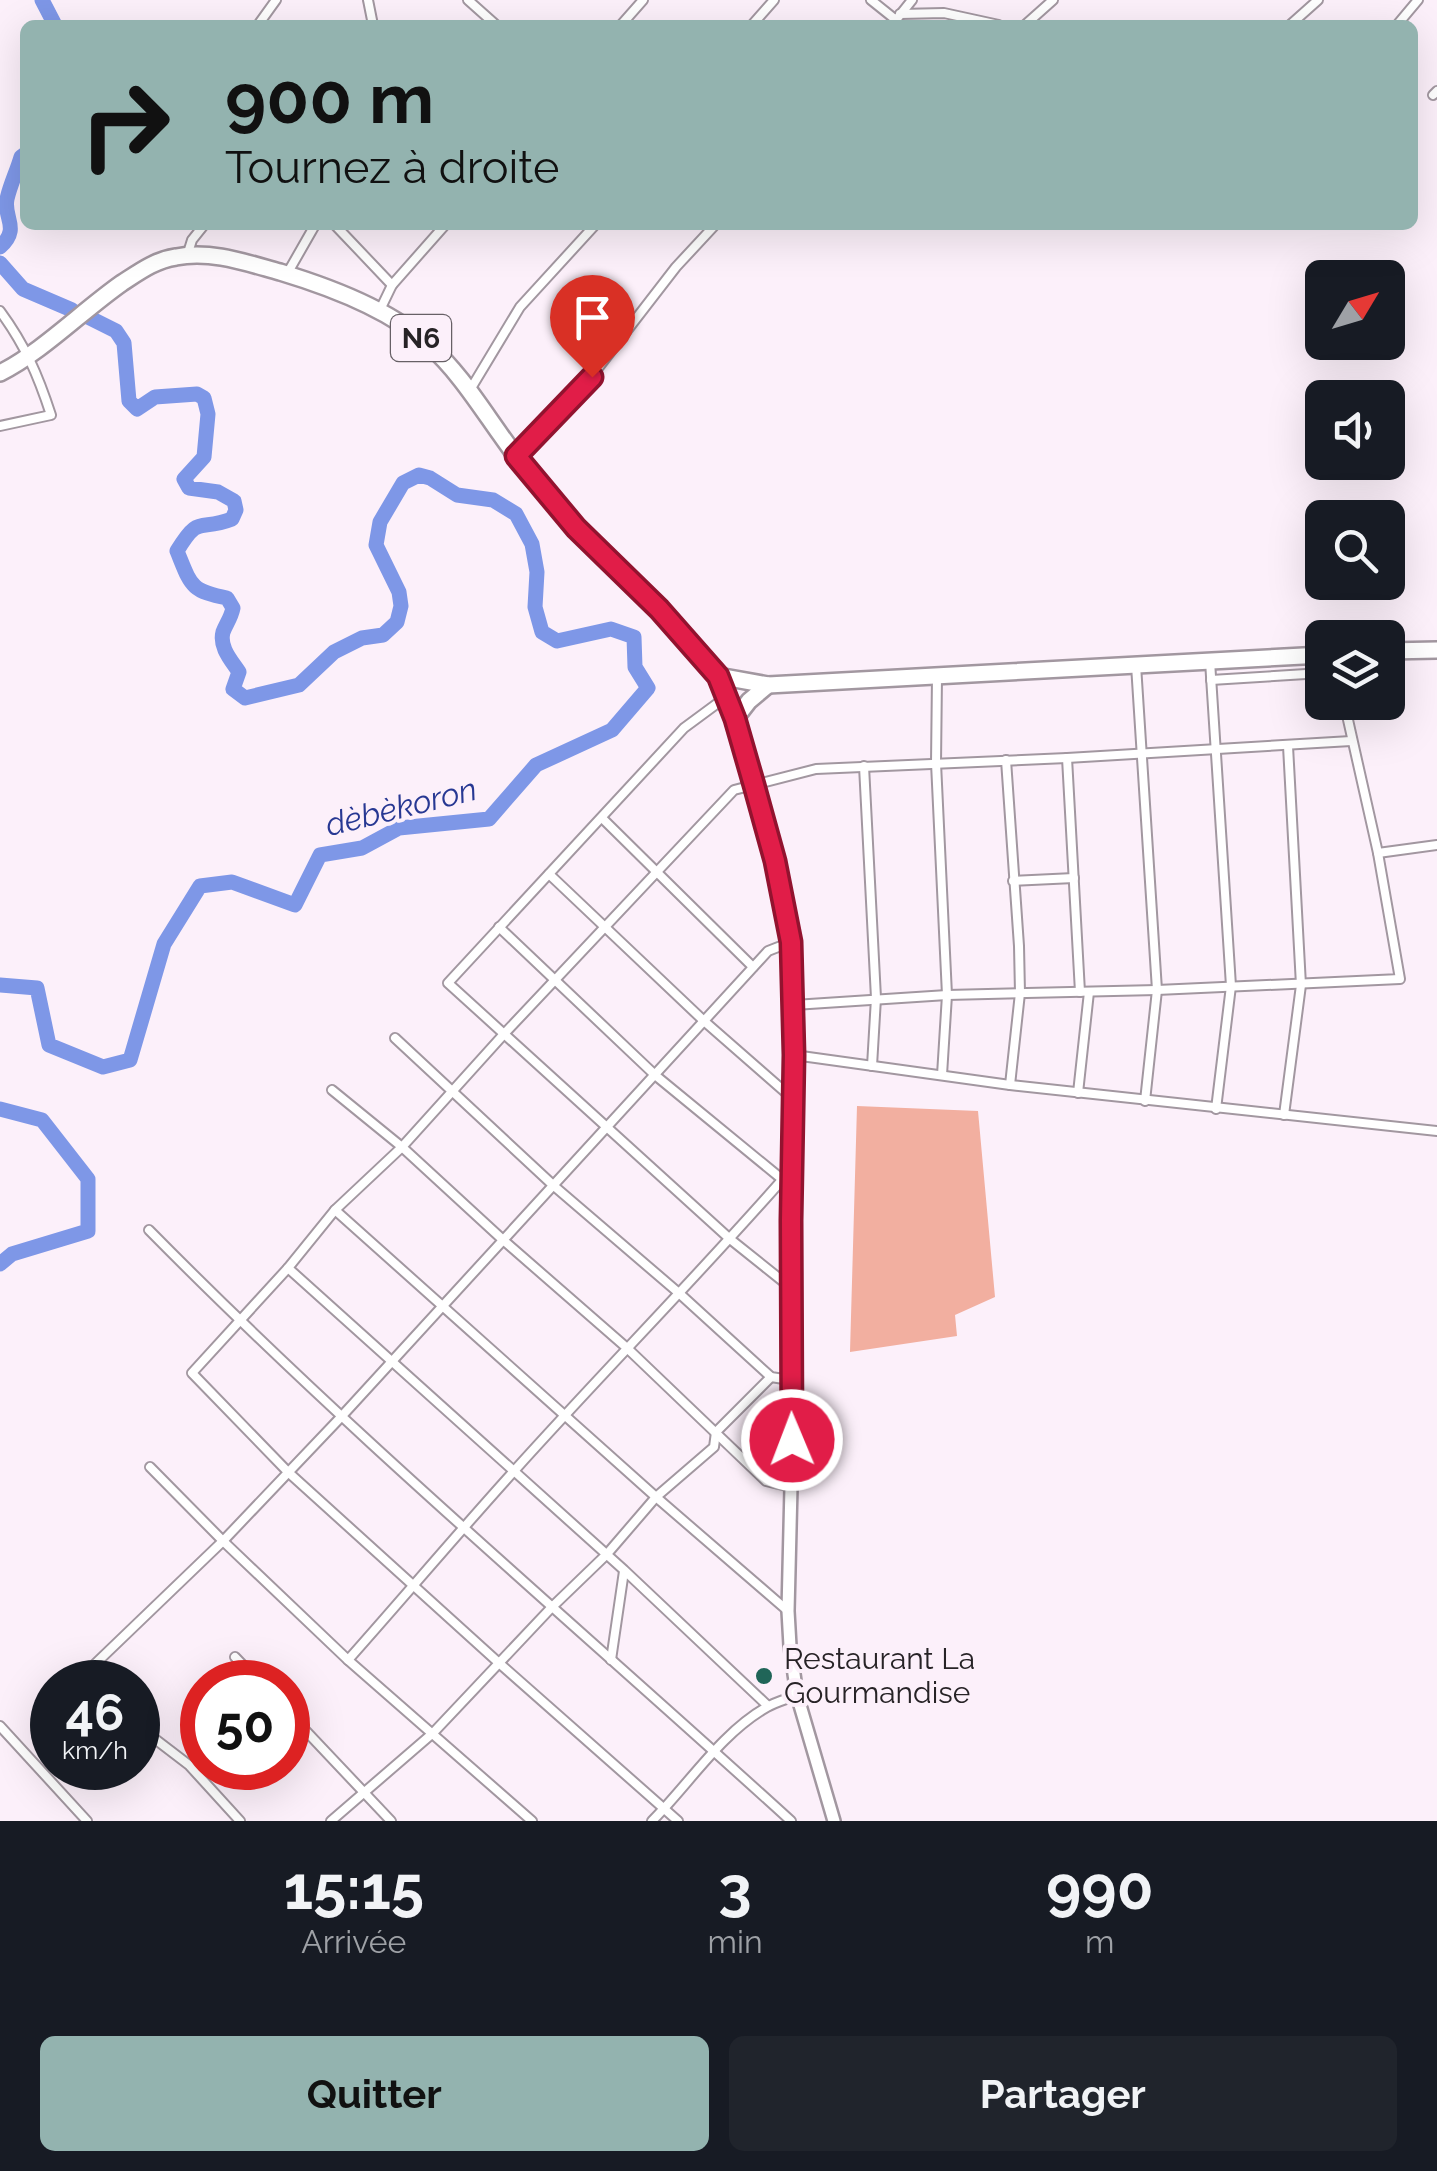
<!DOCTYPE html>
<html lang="fr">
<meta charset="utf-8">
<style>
:root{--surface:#171b24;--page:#20242c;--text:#f1f3f6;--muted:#9ea1a6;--accent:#93b3af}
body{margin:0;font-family:Raleway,sans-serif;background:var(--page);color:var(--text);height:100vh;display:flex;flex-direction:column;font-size:38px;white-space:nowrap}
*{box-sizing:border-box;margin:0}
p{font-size:32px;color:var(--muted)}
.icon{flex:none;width:55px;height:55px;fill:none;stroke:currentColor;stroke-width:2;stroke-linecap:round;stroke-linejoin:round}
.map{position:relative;height:1821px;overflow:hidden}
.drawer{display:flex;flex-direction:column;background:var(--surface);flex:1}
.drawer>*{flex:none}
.hud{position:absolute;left:20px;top:20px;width:1398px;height:210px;border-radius:15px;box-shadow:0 10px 40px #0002;background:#93b3af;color:#111;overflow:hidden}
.needle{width:65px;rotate:52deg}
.buttons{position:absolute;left:1305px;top:260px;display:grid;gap:20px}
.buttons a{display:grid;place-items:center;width:100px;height:100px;border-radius:15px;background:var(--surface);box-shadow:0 10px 40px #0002;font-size:50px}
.speed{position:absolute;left:30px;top:1660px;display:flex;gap:20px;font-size:50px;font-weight:700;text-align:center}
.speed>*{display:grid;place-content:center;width:130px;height:130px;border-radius:50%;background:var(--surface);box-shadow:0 10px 40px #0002;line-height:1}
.speed small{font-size:25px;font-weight:400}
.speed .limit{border:15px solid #d22;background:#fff;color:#111}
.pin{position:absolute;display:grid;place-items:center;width:85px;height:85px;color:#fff;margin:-102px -42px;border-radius:50% 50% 50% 0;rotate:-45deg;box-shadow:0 0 10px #0007}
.pin .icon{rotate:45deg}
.me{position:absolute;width:110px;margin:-55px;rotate:359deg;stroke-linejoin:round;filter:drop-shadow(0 0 8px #0008)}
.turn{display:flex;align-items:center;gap:35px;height:210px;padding:0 40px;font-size:45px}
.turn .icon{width:130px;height:130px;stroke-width:2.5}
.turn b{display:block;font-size:70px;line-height:85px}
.eta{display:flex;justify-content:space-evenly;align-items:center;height:170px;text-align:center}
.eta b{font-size:60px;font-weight:700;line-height:70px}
.cta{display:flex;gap:20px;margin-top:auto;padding:20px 40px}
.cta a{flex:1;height:115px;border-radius:15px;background:var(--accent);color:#111;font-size:40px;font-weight:700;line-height:115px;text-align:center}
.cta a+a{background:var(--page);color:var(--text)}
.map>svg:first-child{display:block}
</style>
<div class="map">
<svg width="1437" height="1821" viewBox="0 0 1437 1821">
<rect width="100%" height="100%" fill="#fcf0fa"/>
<path fill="#f2afa0" d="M857 1106 978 1111 995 1297 955 1315 957 1336 850 1352Z"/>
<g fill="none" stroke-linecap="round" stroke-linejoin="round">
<g stroke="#7e97e7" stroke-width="15">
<path d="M42 0 55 25"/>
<path d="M0 247C21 228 3 218 7 199 10 185 17 171 21 157L25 154"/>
<path d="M0 263 23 289 72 310"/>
<path d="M0 985 37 988 49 1045 103 1067 130 1060 164 944 200 886 232 882 295 905 320 855 362 848 399 828 489 819 536 765 612 730 648 688 635 667 634 637 611 629 557 641 542 632 535 607 537 572 532 544 516 514 493 500 457 495 430 478 419 475 403 483 380 522 376 545 399 592 401 606 397 622 383 635 362 638 334 652 299 685 245 698 233 689 239 672C231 660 219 647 223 632 226 624 231 618 233 608L227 598C190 591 191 585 177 551 200 513 199 532 232 519L236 510 234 501 218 492 189 488 184 479 204 457 208 414 204 398 197 394 155 397 137 409 129 401 124 343 116 331 88 317"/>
<path d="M0 1109 42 1120 88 1179V1231L12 1254 0 1264"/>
</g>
<defs>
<g id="street">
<path d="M368 0 373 25"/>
<path d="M468 0 496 25"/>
<path d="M871 0 896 20"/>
<path d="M900 14 944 13 999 25"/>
<path d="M258 25 276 0"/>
<path d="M621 25 643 0"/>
<path d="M752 25 774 0"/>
<path d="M892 25 912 0"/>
<path d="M1025 25 1053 0"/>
<path d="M1290 25 1318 0"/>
<path d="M1397 25 1418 0"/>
<path d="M1433 95 1437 91"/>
<path d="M335 225 392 285"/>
<path d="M187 256 192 240 204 225"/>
<path d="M287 274 315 225"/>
<path d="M0 311C25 345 38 375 51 415L0 426"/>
<path d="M379 312 392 285 445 225"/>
<path d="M470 390 520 307 595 225"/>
<path d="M516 456 591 377 676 267 715 225"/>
<path d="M1210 661 1231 986 1216 1109"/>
<path d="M1136 665 1157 990 1145 1101"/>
<path d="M937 677 936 763 947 995 942 1075"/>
<path d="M1211 680 1322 673"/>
<path d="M726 697 684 728 448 983 730 1239 790 1287"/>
<path d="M1067 758 1080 992"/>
<path d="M1006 760 1019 946 1020 993 1010 1085"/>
<path d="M864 766 876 998 872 1066"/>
<path d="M602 818 753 967"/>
<path d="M1378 853 1437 845"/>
<path d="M549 874 704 1021 792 1098"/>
<path d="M1013 881 1074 878"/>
<path d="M499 927 655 1075 783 1180"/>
<path d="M794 1005 947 995 1157 990 1400 979 1378 853 1344 702"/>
<path d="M395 1038 554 1186 680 1294 771 1377 790 1380"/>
<path d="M794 1055 1010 1085 1437 1131"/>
<path d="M332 1090 402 1147 502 1239 627 1348 766 1481 791 1487"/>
<path d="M1078 1093 1089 992"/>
<path d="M1284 1115 1301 985 1288 746"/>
<path d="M335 1210 656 1497 788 1611"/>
<path d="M149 1230C354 1438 576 1625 791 1821"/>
<path d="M288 1268 624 1570 768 1706"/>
<path d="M150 1467 223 1541 348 1660 532 1821"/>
<path d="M235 1657 259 1682"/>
<path d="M348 1660C404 1597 458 1533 514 1471 602 1373 695 1279 782 1180"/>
<path d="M611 1660 624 1571"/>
<path d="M108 1682 94 1665 223 1541 341 1417 768 951 791 942"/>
<path d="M288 1712 391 1821"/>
<path d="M138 1718 155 1739 189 1765 240 1821"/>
<path d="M0 1726 87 1821"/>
<path d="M331 1821 433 1733 551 1608 607 1554 656 1497 714 1447 716 1432 771 1377"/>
<path d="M652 1821C690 1783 720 1734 767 1707 776 1702 787 1699 797 1695"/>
<path d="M678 1821 499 1663 288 1472 192 1373 288 1268 335 1210 402 1147 504 1034 734 790 816 769 1067 758 1351 741"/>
</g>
<path id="secondary" d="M735 719 775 861 791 942 794 1055 791 1187V1487L788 1611 790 1646 797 1695 834 1821"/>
<g id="highway">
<path d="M0 373C42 352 82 311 122 283 139 272 155 260 176 257 211 250 247 263 280 272 330 287 391 310 429 345 457 370 478 403 500 434 523 467 549 499 576 528 609 564 646 595 679 630 692 644 708 660 718 676 725 689 729 705 735 719"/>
<path d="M1388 651 1437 650"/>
<path d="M718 676 768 685 1322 655"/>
<path d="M735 719 749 701 768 685"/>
</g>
</defs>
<use href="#street" stroke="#a297a0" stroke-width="12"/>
<use href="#secondary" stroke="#a297a0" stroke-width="16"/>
<use href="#highway" stroke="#a297a0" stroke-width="20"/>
<use href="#street" stroke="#fff" stroke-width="8"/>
<use href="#secondary" stroke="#fff" stroke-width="11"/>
<use href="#highway" stroke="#fff" stroke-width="15"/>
</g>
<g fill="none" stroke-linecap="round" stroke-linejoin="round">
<defs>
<path id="route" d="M592 377 516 456 576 528 659 609 718 676 735 719 754 785 775 861 791 942 794 1055 791 1220 792 1440"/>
</defs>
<use href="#route" stroke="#92132f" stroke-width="25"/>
<use href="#route" stroke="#e11d48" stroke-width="18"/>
</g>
<circle fill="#206558" stroke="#fcf0fa" stroke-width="4" cx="764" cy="1676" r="10"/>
<g text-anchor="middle" stroke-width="8" stroke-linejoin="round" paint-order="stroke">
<rect fill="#fcf0fa" stroke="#676066" stroke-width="2.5" x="391" y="315" width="60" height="46" rx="8"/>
<g font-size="28" font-weight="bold" fill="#272326">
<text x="421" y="348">N6</text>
</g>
<g font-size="30" fill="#272326" stroke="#fcf0fa" text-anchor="start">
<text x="784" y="1669">Restaurant La<tspan x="784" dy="34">Gourmandise</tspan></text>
</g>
<g font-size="32" font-style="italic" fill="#273893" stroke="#fcf0fa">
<text transform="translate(401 807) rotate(-14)" y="11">dèbèkoron</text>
</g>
</g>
</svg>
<div class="buttons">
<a><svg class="needle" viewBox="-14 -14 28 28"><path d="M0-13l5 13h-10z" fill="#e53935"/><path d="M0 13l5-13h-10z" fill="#9ea1a6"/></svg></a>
<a><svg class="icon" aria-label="sound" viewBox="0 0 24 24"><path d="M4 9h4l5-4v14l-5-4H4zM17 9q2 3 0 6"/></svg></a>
<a><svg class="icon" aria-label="search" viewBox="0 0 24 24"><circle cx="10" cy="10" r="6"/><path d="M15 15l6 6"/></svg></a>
<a><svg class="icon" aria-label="layers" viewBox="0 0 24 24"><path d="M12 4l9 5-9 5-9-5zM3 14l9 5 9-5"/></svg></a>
</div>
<div class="speed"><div>46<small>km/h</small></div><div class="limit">50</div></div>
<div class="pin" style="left:592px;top:377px;background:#d93025"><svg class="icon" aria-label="arrive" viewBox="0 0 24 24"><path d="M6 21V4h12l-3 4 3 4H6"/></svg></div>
<svg class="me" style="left:792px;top:1440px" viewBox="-20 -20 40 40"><circle r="17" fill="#e11d48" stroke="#fff" stroke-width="3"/><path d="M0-11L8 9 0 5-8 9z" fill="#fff"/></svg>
<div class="hud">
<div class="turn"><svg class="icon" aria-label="right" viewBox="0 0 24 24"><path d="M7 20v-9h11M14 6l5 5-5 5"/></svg><div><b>900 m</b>Tournez à droite</div></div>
</div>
</div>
<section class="drawer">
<div class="eta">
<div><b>15:15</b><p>Arrivée</p></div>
<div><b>3</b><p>min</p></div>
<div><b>990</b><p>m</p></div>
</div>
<div class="cta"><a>Quitter</a><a>Partager</a></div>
</section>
